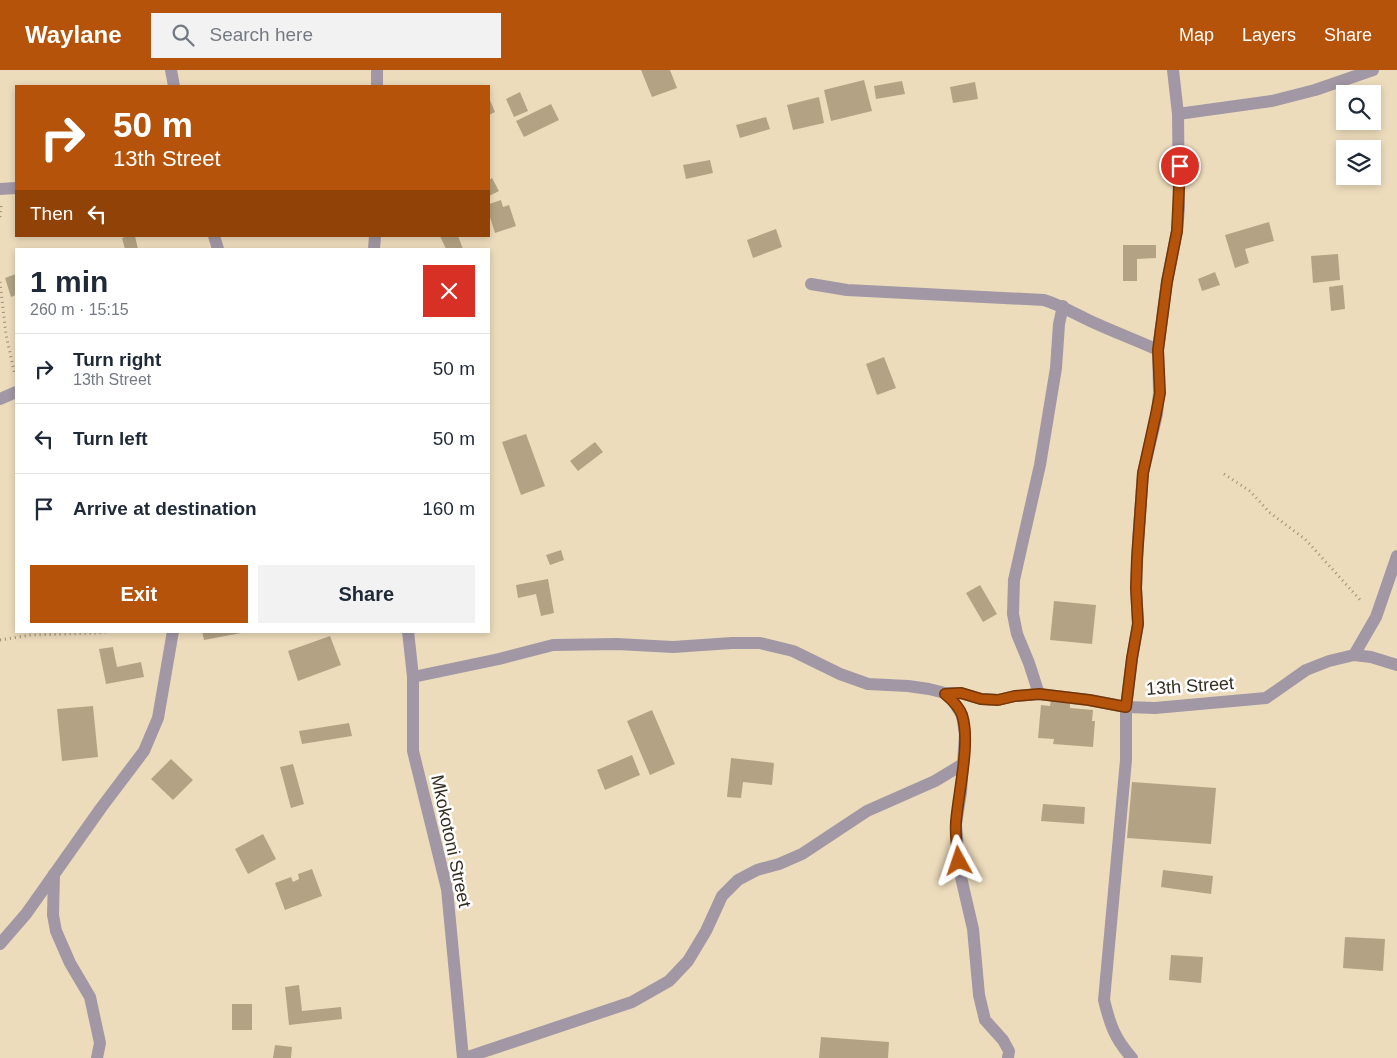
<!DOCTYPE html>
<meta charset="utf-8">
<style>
:root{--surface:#fff;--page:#f2f2f3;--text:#1f2937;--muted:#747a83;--line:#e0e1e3;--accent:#b45309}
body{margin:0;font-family:Arial,sans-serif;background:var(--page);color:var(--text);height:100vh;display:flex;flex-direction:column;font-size:19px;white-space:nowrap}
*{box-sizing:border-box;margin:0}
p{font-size:16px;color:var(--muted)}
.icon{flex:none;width:28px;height:28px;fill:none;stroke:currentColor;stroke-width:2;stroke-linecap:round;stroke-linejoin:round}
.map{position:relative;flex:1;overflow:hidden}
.side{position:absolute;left:15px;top:178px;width:475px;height:385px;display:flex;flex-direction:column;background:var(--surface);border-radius:0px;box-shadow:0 2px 8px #0003}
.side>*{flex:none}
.guide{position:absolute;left:15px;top:15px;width:475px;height:152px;border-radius:0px;box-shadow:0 2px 8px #0003;background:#b45309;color:#fff;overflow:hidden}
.tools{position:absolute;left:1336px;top:15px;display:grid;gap:10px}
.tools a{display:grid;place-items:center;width:45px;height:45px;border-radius:0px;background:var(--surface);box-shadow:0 2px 8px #0003;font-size:25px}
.pin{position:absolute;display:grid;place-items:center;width:42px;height:42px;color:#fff;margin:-21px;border:2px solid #fff;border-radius:50%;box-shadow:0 1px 5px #0007}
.me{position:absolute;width:55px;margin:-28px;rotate:355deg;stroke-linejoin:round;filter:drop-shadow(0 0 4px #0008)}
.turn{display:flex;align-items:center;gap:18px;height:105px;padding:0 15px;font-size:22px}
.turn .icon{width:65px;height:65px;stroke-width:2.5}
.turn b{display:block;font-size:35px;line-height:42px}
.then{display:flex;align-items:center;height:48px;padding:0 15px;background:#0003;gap:10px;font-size:19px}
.round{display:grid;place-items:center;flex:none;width:52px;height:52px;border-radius:0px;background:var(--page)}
.headline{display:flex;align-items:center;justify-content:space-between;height:85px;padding:0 15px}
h1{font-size:30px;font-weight:700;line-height:38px}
.button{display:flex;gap:10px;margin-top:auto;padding:10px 15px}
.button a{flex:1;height:58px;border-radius:0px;background:var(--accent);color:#fff;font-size:20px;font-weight:700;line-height:58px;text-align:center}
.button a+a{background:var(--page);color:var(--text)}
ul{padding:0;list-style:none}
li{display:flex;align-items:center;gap:15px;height:70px;padding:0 15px;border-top:1px solid var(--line)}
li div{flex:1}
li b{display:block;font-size:19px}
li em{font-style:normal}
header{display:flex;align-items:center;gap:30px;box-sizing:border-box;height:70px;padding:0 25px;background:var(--accent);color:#fff}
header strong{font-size:24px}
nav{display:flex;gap:28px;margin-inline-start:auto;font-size:18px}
.search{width:350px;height:45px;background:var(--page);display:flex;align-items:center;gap:12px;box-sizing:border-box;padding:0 18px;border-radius:0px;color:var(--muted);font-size:19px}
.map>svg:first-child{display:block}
</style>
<header>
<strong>Waylane</strong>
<div class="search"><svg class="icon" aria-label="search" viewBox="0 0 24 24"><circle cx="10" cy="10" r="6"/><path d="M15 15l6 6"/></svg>Search here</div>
<nav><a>Map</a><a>Layers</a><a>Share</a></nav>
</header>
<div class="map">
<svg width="1397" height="988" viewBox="0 0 1397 988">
<rect width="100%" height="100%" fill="#eddcbc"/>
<g fill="#b3a384">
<path d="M641 0H670L677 18 652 27Z"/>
<path d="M864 10 872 41 831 51 824 20Z"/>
<path d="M902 11 905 24 876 29 874 16Z"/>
<path d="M975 12 978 29 953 33 950 17Z"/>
<path d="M520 22 528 41 514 47 506 29Z"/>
<path d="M819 27 824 53 793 60 787 35Z"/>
<path d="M489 28 495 42 489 45Z"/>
<path d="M551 34 559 50 524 67 516 51Z"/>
<path d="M766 47 770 59 740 68 736 55Z"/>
<path d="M710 90 713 103 686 109 683 95Z"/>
<path d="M492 108 499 121 489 126V110Z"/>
<path d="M501 130 503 137 509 135 516 156 495 163 489 144V134Z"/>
<path d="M1269 152 1274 171 1245 179 1249 193 1235 198 1225 165Z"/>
<path d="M776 159 782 177 753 188 747 170Z"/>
<path d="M128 166H135L138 179H125L122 168Z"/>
<path d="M440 166H458L463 179H446Z"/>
<path d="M1123 175H1156V188L1137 189V211H1123Z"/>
<path d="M1338 184 1340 210 1313 213 1311 186Z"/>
<path d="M1215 202 1220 215 1202 221 1198 209Z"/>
<path d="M16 204V225L11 227 5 208Z"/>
<path d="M1343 215 1345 239 1331 241 1329 217Z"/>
<path d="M884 287 896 318 877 325 866 294Z"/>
<path d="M526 364 545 416 521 425 502 372Z"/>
<path d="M595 372 603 382 578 401 570 391Z"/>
<path d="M561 480 564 490 550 495 546 485Z"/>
<path d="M548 509 554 543 541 546 536 524 518 528 516 515Z"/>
<path d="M980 515 997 544 983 552 966 523Z"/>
<path d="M1054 531 1096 535 1092 574 1050 570Z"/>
<path d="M202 561H241V563L204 570Z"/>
<path d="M330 566 341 595 298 611 288 581Z"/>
<path d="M113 577 117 597 141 592 144 607 106 614 99 579Z"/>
<path d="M1051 630 1070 631V638L1093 640 1092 651H1095L1093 677 1053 674 1054 669 1038 668 1041 635 1050 636Z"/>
<path d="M93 636 98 687 62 691 57 639Z"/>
<path d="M652 640 675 694 650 705 627 651Z"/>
<path d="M349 653 352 666 302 674 299 661Z"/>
<path d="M632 685 640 705 605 720 597 700Z"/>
<path d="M731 688 774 693 772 715 743 712 741 728 727 727Z"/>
<path d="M171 689 193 710 173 730 151 709Z"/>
<path d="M293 694 304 734 291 738 280 697Z"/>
<path d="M1132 712 1216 718 1211 774 1127 768Z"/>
<path d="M1043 734 1085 737 1084 754 1041 751Z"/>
<path d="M263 764 276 789 248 804 235 779Z"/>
<path d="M312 799 322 826 285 840 275 813 291 807 293 812 299 809 298 804Z"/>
<path d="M1163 800 1213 806 1211 824 1161 817Z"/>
<path d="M1345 867 1385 869 1383 901 1343 898Z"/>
<path d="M1171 885 1203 887 1201 913 1169 910Z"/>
<path d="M299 915 302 941 341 937 342 949 289 955 285 917Z"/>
<rect x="232" y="934" width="20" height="26"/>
<path d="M821 967 889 972 888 988H819Z"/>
<path d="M275 975 292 977 291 988H273Z"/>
</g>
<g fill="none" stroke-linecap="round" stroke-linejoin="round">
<g stroke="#9b8f77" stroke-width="3" stroke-dasharray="1 4" stroke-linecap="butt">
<path d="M0 147 1 136"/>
<path d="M0 212 6 265 15 305"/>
<path d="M1224 404 1250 421 1269 442 1305 469 1362 532"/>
<path d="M0 570 31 565 98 563 113 561"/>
</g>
<g stroke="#a298a5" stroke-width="12">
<path d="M171 0 174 16"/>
<path d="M377 16V0"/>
<path d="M1178 44 1272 31 1315 20 1373 0"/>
<path d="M0 119 16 118"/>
<path d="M214 166 218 179"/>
<path d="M374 179 375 166"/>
<path d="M811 214 847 220 1044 230C1063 236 1079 246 1097 254 1117 263 1138 271 1158 280"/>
<path d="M0 329 16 322"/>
<path d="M408 561 413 607V681L447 819 463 988"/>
<path d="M1354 585 1376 547 1397 486"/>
<path d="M413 607 499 589 553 575 617 574 673 577 732 573H760L793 581 840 604 868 614 908 616 929 619 945 623 953 631 962 645 965 664 961 722 956 754 960 803 973 859 979 925 985 950 1003 970 1009 981 1008 988"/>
<path d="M945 623H961L981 629 998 630 1015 626 1039 624 1089 630 1126 637 1155 638 1266 628 1306 600 1329 591 1354 585 1371 587 1397 595"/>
<path d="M1039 624 1029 593 1017 564 1013 544 1014 510 1040 395 1056 298 1059 254 1063 236"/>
<path d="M54 804 53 845 56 861 70 893 90 927 100 973 97 988"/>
<path d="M0 874 26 844 101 738 144 681 158 648 173 561"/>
<path d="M465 988 632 932 669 911 688 891 706 861 722 826 738 810 757 800 779 794 802 784 867 741 935 711 963 694"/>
<path d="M1132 988C1115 969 1110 955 1104 930L1126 690V637L1132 589 1138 554 1136 518 1138 472 1143 403 1157 344 1159 323 1158 280 1167 211 1177 161 1179 138 1178 44 1173 0"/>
</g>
</g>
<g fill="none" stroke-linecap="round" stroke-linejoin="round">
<defs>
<path id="route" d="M959 791C957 779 955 765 956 752 958 724 971 672 962 645 959 636 951 629 945 624L961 623 981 629 998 630 1015 626 1039 624 1089 630 1126 637 1132 588 1138 554 1136 518 1137 488 1143 403 1156 344 1160 323 1158 280 1167 212 1177 161 1180 96"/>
</defs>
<use href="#route" stroke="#753606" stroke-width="12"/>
<use href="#route" stroke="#b45309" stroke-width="9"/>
</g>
<g text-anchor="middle" stroke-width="5" stroke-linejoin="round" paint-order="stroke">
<g font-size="18" fill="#352f22" stroke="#fff">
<text transform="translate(1190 616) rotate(-4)" y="6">13th Street</text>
<text transform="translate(451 771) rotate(78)" y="6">Mkokotoni Street</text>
</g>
</g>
</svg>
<div class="tools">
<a><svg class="icon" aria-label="search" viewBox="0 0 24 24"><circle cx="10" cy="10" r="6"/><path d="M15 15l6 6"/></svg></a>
<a><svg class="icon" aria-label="layers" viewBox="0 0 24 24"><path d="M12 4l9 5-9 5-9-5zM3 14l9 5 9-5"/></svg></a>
</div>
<div class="pin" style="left:1180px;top:96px;background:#d93025"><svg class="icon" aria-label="arrive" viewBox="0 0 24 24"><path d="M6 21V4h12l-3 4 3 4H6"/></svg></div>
<svg class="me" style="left:959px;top:791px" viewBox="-20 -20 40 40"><path d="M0-17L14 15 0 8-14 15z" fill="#b45309" stroke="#fff" stroke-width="4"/></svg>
<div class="guide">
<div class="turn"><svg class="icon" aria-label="right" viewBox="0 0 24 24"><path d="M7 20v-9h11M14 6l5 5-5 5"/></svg><div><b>50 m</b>13th Street</div></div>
<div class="then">Then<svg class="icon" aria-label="left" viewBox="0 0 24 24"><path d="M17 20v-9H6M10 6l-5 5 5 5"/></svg></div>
</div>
<section class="side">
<div class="headline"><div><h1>1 min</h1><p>260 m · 15:15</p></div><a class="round" style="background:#d93025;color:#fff"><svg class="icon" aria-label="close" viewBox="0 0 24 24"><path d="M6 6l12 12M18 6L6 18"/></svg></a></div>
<ul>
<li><svg class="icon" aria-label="right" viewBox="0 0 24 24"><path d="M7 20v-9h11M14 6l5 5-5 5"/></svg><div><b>Turn right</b><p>13th Street</p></div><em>50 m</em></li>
<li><svg class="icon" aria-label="left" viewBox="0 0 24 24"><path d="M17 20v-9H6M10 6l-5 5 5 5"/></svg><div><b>Turn left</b></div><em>50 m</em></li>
<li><svg class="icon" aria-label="arrive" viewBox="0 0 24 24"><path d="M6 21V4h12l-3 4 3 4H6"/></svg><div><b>Arrive at destination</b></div><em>160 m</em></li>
</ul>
<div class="button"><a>Exit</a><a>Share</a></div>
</section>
</div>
